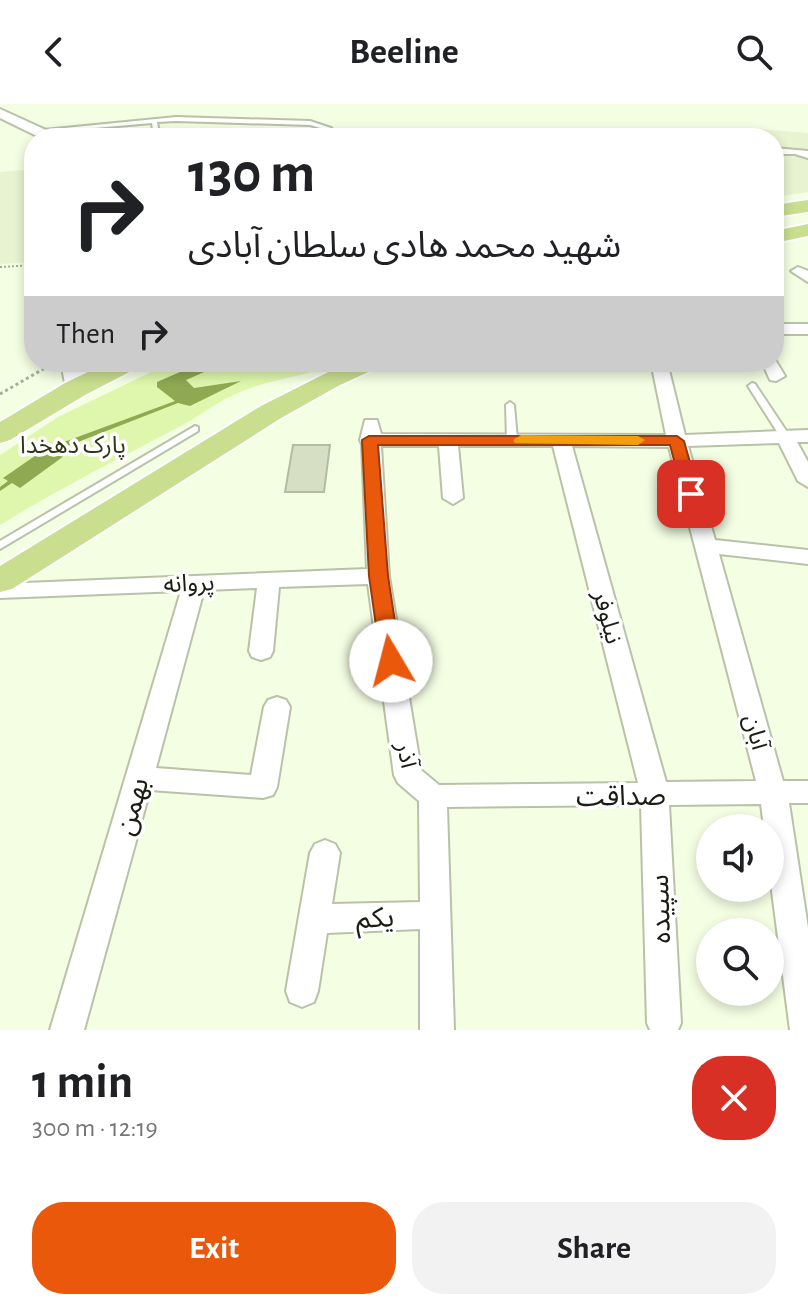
<!DOCTYPE html>
<meta charset="utf-8">
<style>
:root{--surface:#fff;--page:#f2f2f2;--text:#202124;--muted:#757577;--accent:#ea580c}
body{margin:0;font-family:"Alegreya Sans","Noto Sans Arabic",sans-serif;background:var(--page);color:var(--text);height:100vh;display:flex;flex-direction:column;font-size:30px;white-space:nowrap}
*{box-sizing:border-box;margin:0}
p{font-size:26px;color:var(--muted)}
.icon{flex:none;width:44px;height:44px;fill:none;stroke:currentColor;stroke-width:2;stroke-linecap:round;stroke-linejoin:round}
.map{position:relative;height:926px;overflow:hidden}
.drawer{display:flex;flex-direction:column;background:var(--surface);flex:1}
.drawer>*{flex:none}
.top-card{position:absolute;left:24px;top:24px;width:760px;height:244px;border-radius:32px;box-shadow:0 4px 12px #0003;background:#fff;color:var(--text);overflow:hidden}
.tools{position:absolute;left:696px;top:710px;display:grid;gap:16px}
.tools a{display:grid;place-items:center;width:88px;height:88px;border-radius:50%;background:var(--surface);box-shadow:0 4px 12px #0003;font-size:40px}
.pin{position:absolute;display:grid;place-items:center;width:68px;height:68px;color:#fff;margin:-34px;border-radius:16px;box-shadow:0 4px 12px #0006}
.me{position:absolute;width:88px;margin:-44px;rotate:352deg;stroke-linejoin:round;filter:drop-shadow(0 0 6px #0008)}
.turn{display:flex;align-items:center;gap:28px;height:168px;padding:0 32px;font-size:36px}
.turn .icon{width:104px;height:104px;stroke-width:2.5}
.turn b{display:block;font-size:56px;line-height:68px}
.then{display:flex;align-items:center;height:76px;padding:0 32px;background:#0003;gap:16px;font-size:30px}
.round{display:grid;place-items:center;flex:none;width:84px;height:84px;border-radius:32px;background:var(--page)}
.summary{display:flex;align-items:center;justify-content:space-between;height:136px;padding:0 32px}
h1{font-size:48px;font-weight:700;line-height:60px}
.primary-button{display:flex;gap:16px;margin-top:auto;padding:16px 32px}
.primary-button a{flex:1;height:92px;border-radius:32px;background:var(--accent);color:#fff;font-size:32px;font-weight:700;line-height:92px;text-align:center}
.primary-button a+a{background:var(--page);color:var(--text)}
header{display:flex;justify-content:space-between;align-items:center;height:104px;padding:0 32px;background:var(--surface);font-size:36px;font-weight:700}
.map>svg:first-child{display:block}
</style>
<header><svg class="icon" aria-label="back" viewBox="0 0 24 24"><path d="M15 5l-7 7 7 7"/></svg>Beeline<svg class="icon" aria-label="search" viewBox="0 0 24 24"><circle cx="10" cy="10" r="6"/><path d="M15 15l6 6"/></svg></header>
<div class="map">
<svg width="808" height="926" viewBox="0 0 808 926">
<rect width="100%" height="100%" fill="#f4fee3"/>
<g fill="#e8f3d1">
<path d="M566 25 688 30 759 25 808 29V88L774 93V34H570Z"/>
<path d="M34 65V158L0 160V68Z"/>
</g>
<g fill="#dff7ac">
<path d="M492 24 566 25 570 34H475Z"/>
<path d="M172 258H341C307 273 270 274 236 290 219 297 204 309 188 318 125 352 61 383 0 421V351L58 313Z"/>
</g>
<path fill="#8fa852" d="M203 258H227L186 276 194 284 241 277 190 302 178 299 55 347 64 352 20 384 12 379 0 387V383L8 377 3 374 45 345 175 297 157 283V278Z"/>
<g fill="#d6dfc4" stroke="#b3bca2" stroke-width="2">
<path d="M273 29 288 33 221 34 230 31Z"/>
<path d="M293 341H330L324 388H285Z"/>
</g>
<g fill="none" stroke-linecap="round" stroke-linejoin="round">
<defs>
<g id="service">
<path d="M176 13 310 17 331 24 339 34H333L327 26 310 21 176 17 157 18 160 34H154L152 19 37 29 34 27Z"/>
<path d="M473 27 478 28 468 34H461Z"/>
<path d="M752 279 755 280 791 334 789 336H783L781 334 748 282Z"/>
<path d="M510 298 514 301 517 336 512 339 507 336 506 301Z"/>
<path d="M195 322 198 323V327L0 445V437Z"/>
</g>
<g id="minor">
<path d="M774 44 808 47V54L795 50H774Z"/>
<path d="M798 163 808 167V178L791 167Z"/>
<rect x="774" y="220" width="34" height="10"/>
<path d="M774 254 785 272 776 277 770 276 762 258H774Z"/>
<path d="M651 258H667L685 331 808 326V338H797L808 358V383L798 377 779 339 688 342 715 436 808 446V460L719 450 783 677H808V699H789L808 824V926H790L770 772V724H764L761 700 669 701 681 919 678 926H650L647 919 641 701 447 703 454 926H420V825L327 829 318 887 314 898 302 903 290 898 286 887 310 749 315 740 325 736 335 740 340 749 332 800 420 798 419 697 398 679 394 671 368 480 279 483 273 547 270 553 261 556 252 553 249 547 257 484 204 486 156 664 251 671 264 603 268 596 277 593 286 596 290 603 277 683 273 691 263 694 150 686 84 926H50L181 487 0 494V480L367 465 362 340 360 336 365 316H377L381 330 666 331ZM381 342H439L443 394 453 400 463 394 458 342H553L638 679 439 681 421 666 389 472ZM572 342 669 343 756 677 666 678Z"/>
</g>
<g id="tertiary">
<path d="M0 5 57 31 59 34H41L0 14Z"/>
<path d="M61 258H83L86 285 83 290H67Z"/>
</g>
<g id="primary">
<path d="M808 96V108L774 113V101Z"/>
<path d="M808 120V132L774 139V127Z"/>
<path d="M109 258H143L139 263 85 291 10 336 0 339V318L65 279Z"/>
<path d="M348 258H383L379 263 338 282 281 314 12 485 0 488V462L261 302Z"/>
</g>
</defs>
<use href="#service" stroke="#b9c2a8" stroke-width="4"/>
<use href="#minor" stroke="#b9c2a8" stroke-width="4"/>
<use href="#tertiary" stroke="#b9c2a8" stroke-width="4"/>
<use href="#primary" stroke="#fff" stroke-width="4"/>
<path stroke="#a5ac98" stroke-width="2" stroke-dasharray="2 2" stroke-linecap="butt" d="M0 163 34 161"/>
<path stroke="#a5ac98" stroke-width="3" stroke-dasharray="3 3" stroke-linecap="butt" d="M0 290 52 260"/>
<use href="#service" fill="#fff" fill-rule="evenodd"/>
<use href="#minor" fill="#fff" fill-rule="evenodd"/>
<use href="#tertiary" fill="#fff" fill-rule="evenodd"/>
<use href="#primary" fill="#c9de8f" fill-rule="evenodd"/>
</g>
<path fill="#ea580c" stroke="#983908" stroke-width="2" d="M369 332H677L684 337 699 390 691 395 683 390 670 341H378L388 472 401 557 398 562H384L381 557 369 472 362 336Z"/>
<path fill="#f59e0b" d="M521 331 638 332 645 336 638 341 515 339 513 336Z"/>
<g text-anchor="middle" stroke-width="7" stroke-linejoin="round" paint-order="stroke">
<g font-size="24" fill="#2e3814" stroke="#fff">
<text x="73" y="349">پارک دهخدا</text>
</g>
<g font-size="24" fill="#1a1d14" stroke="#fff">
<text transform="translate(189 479) rotate(-2)" y="8">پروانه</text>
<text transform="translate(608 513) rotate(75)" y="8">نیلوفر</text>
<text transform="translate(756 628) rotate(75)" y="8">آبان</text>
<text transform="translate(407 651) rotate(77)" y="8">آذر</text>
</g>
<g font-size="28" fill="#1a1d14" stroke="#fff">
<text transform="translate(621 691) rotate(-1)" y="10">صداقت</text>
<text transform="translate(131 702) rotate(-74)" y="10">بهمن</text>
<text transform="translate(659 805) rotate(-92)" y="10">سپیده</text>
<text transform="translate(375 813) rotate(-2)" y="10">یکم</text>
</g>
</g>
</svg>
<div class="tools">
<a><svg class="icon" aria-label="sound" viewBox="0 0 24 24"><path d="M4 9h4l5-4v14l-5-4H4zM17 9q2 3 0 6"/></svg></a>
<a><svg class="icon" aria-label="search" viewBox="0 0 24 24"><circle cx="10" cy="10" r="6"/><path d="M15 15l6 6"/></svg></a>
</div>
<div class="pin" style="left:691px;top:390px;background:#d93025"><svg class="icon" aria-label="arrive" viewBox="0 0 24 24"><path d="M6 21V4h12l-3 4 3 4H6"/></svg></div>
<svg class="me" style="left:391px;top:557px" viewBox="-20 -20 40 40"><circle r="19" fill="#fff"/><path d="M0-13L10 11 0 6-10 11z" fill="#ea580c"/></svg>
<div class="top-card">
<div class="turn"><svg class="icon" aria-label="right" viewBox="0 0 24 24"><path d="M7 20v-9h11M14 6l5 5-5 5"/></svg><div><b>130 m</b>شهید محمد هادی سلطان آبادی</div></div>
<div class="then">Then<svg class="icon" aria-label="right" viewBox="0 0 24 24"><path d="M7 20v-9h11M14 6l5 5-5 5"/></svg></div>
</div>
</div>
<section class="drawer">
<div class="summary"><div><h1>1 min</h1><p>300 m · 12:19</p></div><a class="round" style="background:#d93025;color:#fff"><svg class="icon" aria-label="close" viewBox="0 0 24 24"><path d="M6 6l12 12M18 6L6 18"/></svg></a></div>
<div class="primary-button"><a>Exit</a><a>Share</a></div>
</section>
